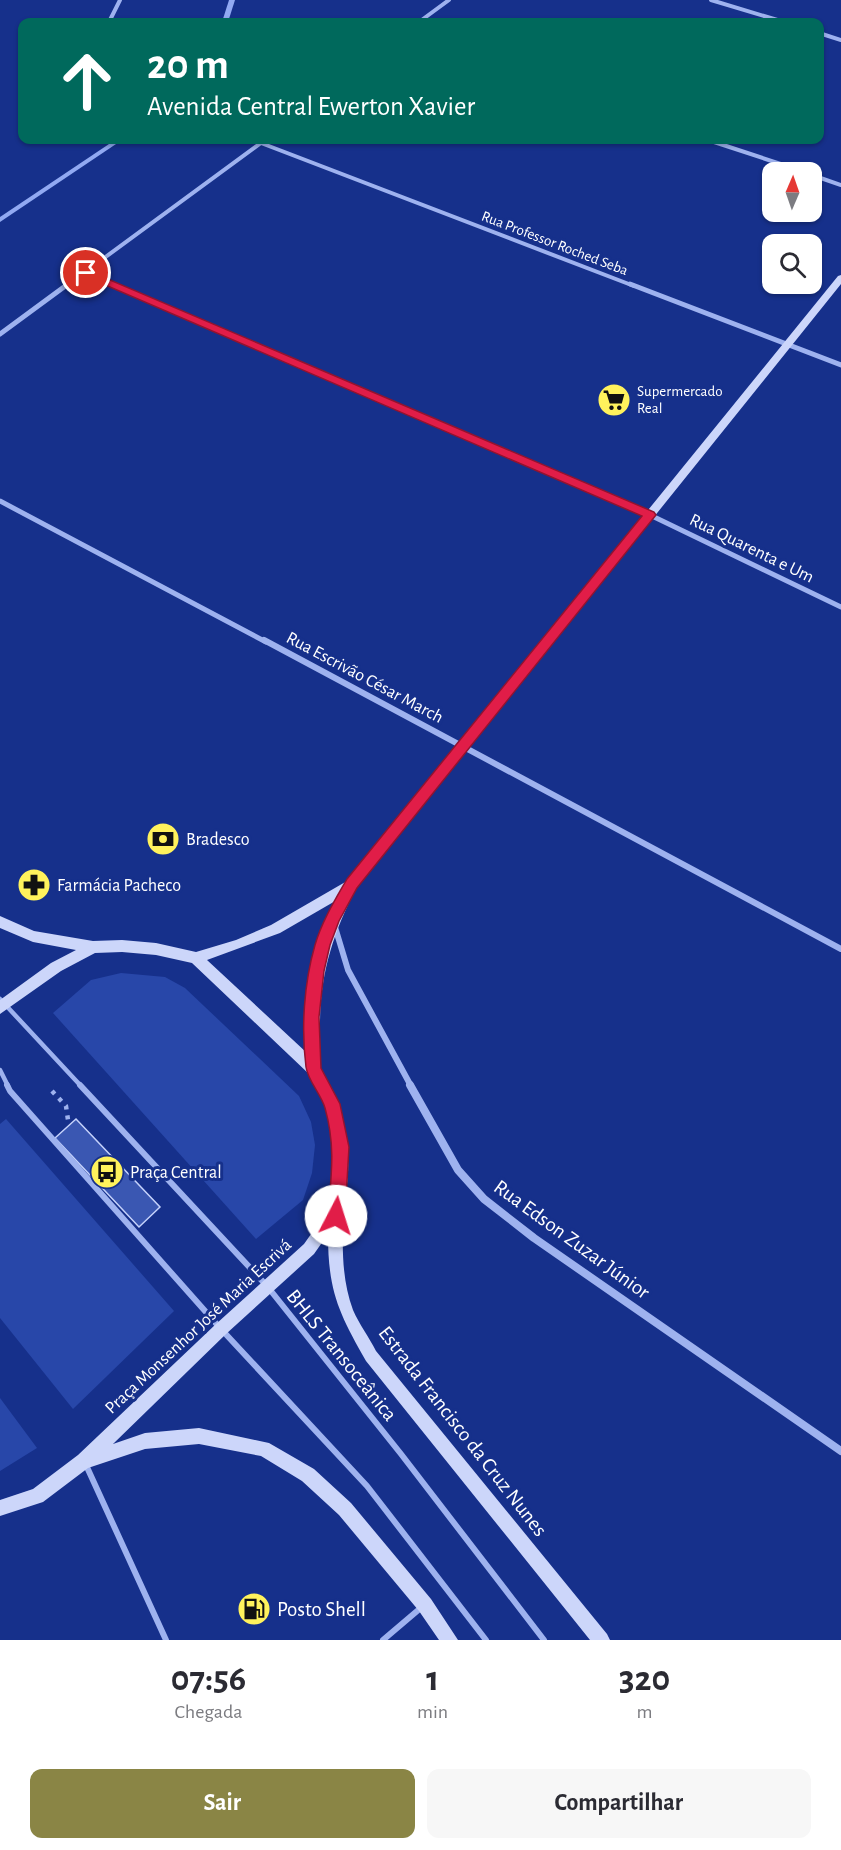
<!DOCTYPE html>
<html lang="pt">
<meta charset="utf-8">
<style>
:root{--surface:#fff;--page:#f7f7f7;--text:#2b2b33;--muted:#7c7c81;--accent:#8a8545}
body{margin:0;font-family:"Alegreya Sans",sans-serif;background:var(--page);color:var(--text);height:100vh;display:flex;flex-direction:column;font-size:22px;white-space:nowrap}
*{box-sizing:border-box;margin:0}
p{font-size:20px;color:var(--muted)}
.icon{flex:none;width:33px;height:33px;fill:none;stroke:currentColor;stroke-width:2;stroke-linecap:round;stroke-linejoin:round}
.map{position:relative;height:1640px;overflow:hidden}
.side{display:flex;flex-direction:column;background:var(--surface);flex:1}
.side>*{flex:none}
.banner{position:absolute;left:18px;top:18px;width:806px;height:126px;border-radius:12px;box-shadow:0 2px 4px #0004;background:#00695c;color:#fff;overflow:hidden}
.needle{width:39px;rotate:2deg}
.fabs{position:absolute;left:762px;top:162px;display:grid;gap:12px}
.fabs a{display:grid;place-items:center;width:60px;height:60px;border-radius:12px;background:var(--surface);box-shadow:0 2px 4px #0004;font-size:30px}
.pin{position:absolute;display:grid;place-items:center;width:51px;height:51px;color:#fff;margin:-26px;border:3px solid #fff;border-radius:50%;box-shadow:0 2px 6px #0007}
.me{position:absolute;width:66px;margin:-33px;rotate:5deg;stroke-linejoin:round;filter:drop-shadow(0 0 4px #0008)}
.turn{display:flex;align-items:center;gap:21px;height:126px;padding:0 30px;font-size:27px}
.turn .icon{width:78px;height:78px;stroke-width:2.5}
.turn b{display:block;font-size:42px;line-height:51px}
.eta{display:flex;justify-content:space-evenly;align-items:center;height:102px;text-align:center}
.eta b{font-size:36px;font-weight:600;line-height:42px}
.action{display:flex;gap:12px;margin-top:auto;padding:12px 30px}
.action a{flex:1;height:69px;border-radius:12px;background:var(--accent);color:#fff;font-size:24px;font-weight:600;line-height:69px;text-align:center}
.action a+a{background:var(--page);color:var(--text)}
.map>svg:first-child{display:block}
</style>
<div class="map">
<svg width="841" height="1640" viewBox="0 0 841 1640">
<rect width="100%" height="100%" fill="#16308b"/>
<g fill="#2847a9">
<path d="M121 973 165 977 185 988 299 1096 311 1122 315 1145 312 1173 303 1200 256 1239 53 1013 91 980Z"/>
<path d="M6 1119 174 1311 73 1409 0 1318V1124Z"/>
<path d="M0 1398 37 1448 0 1471Z"/>
</g>
<g fill="none" stroke-linecap="round" stroke-linejoin="round">
<g fill="#91a9f2" fill-rule="evenodd">
<path d="M229 0H235L228 22H222Z"/>
<path d="M115 140H122L0 222V217Z"/>
</g>
</g>
<path fill="#3a57b2" stroke="#c5d2fb" stroke-width="1.5" d="M76 1119 160 1207 139 1227 55 1138Z"/>
<g fill="none" stroke-linecap="round" stroke-linejoin="round">
<path stroke="#9eb2ef" stroke-width="4.5" stroke-dasharray="4 6" stroke-linecap="butt" d="M52 1091 66 1106 68 1120"/>
<g stroke="#9eb2ef" stroke-width="4.5">
<path d="M0 999 81 1086"/>
<path d="M0 1070 8 1086"/>
</g>
<g stroke="#9eb2ef" stroke-width="6">
<path d="M7 1085 10 1091 221 1329 367 1486 486 1640"/>
<path d="M80 1085 267 1286 401 1454 544 1640"/>
<path d="M86 1465 166 1640"/>
<path d="M383 1640 423 1606"/>
</g>
<g stroke="#9eb2ef" stroke-width="4">
<path d="M711 0 784 22"/>
<path d="M109 22 120 0"/>
<path d="M419 22 449 0"/>
<path d="M819 33 841 40"/>
<path d="M708 140 805 172"/>
<path d="M261 143 634 286"/>
<path d="M812 175 841 185"/>
<path d="M85 273 115 286"/>
<path d="M66 286 265 140"/>
</g>
<g stroke="#9eb2ef" stroke-width="5">
<path d="M112 284 650 515 841 607"/>
<path d="M630 284 841 365"/>
<path d="M0 334 68 284"/>
<path d="M0 501 266 642"/>
</g>
<g stroke="#9eb2ef" stroke-width="6">
<path d="M264 640 841 949"/>
<path d="M335 927 348 970 411 1086"/>
</g>
<path stroke="#9eb2ef" stroke-width="8" d="M410 1085 458 1170 484 1199 534 1238 841 1451"/>
<path fill="#ccd6fa" fill-rule="evenodd" d="M841 275V284L356 888C332 936 319 977 320 1032 320 1043 318 1058 321 1068 324 1080 333 1090 337 1101 348 1126 353 1179 342 1204L344 1208C342 1242 341 1278 353 1310 359 1324 369 1337 376 1351L607 1634 610 1640H590L366 1361C339 1313 328 1292 328 1234L314 1254 226 1334 113 1444 145 1433 199 1428 269 1443 314 1469 351 1503 431 1599 458 1640H439L419 1611 339 1515 302 1481 261 1456 199 1444 145 1449 88 1468 43 1502 0 1516V1500L33 1489 78 1455 216 1324 304 1244 321 1220 332 1195 334 1147 325 1105 309 1074 192 963 156 955 122 952 95 953 61 971 0 1014V1000L51 963 76 950 33 942 0 928V916L34 931 93 941 122 940 156 943 196 952 236 940 271 925 347 881 838 276ZM337 900C312 948 305 999 307 1053L207 960 280 933Z"/>
</g>
<path fill="#e11d48" stroke="#92132f" stroke-width="1.5" d="M82 271H89L654 512 656 515 357 888 339 921 330 945 324 971 319 1017 321 1068 340 1104 349 1147 345 1216 342 1222 336 1225 331 1222 328 1216C331 1177 336 1147 325 1108 321 1094 308 1081 306 1067 301 1028 304 983 315 945 322 921 335 900 347 879L642 516 82 275Z"/>
<defs>
<symbol id="supermarket-disc" viewBox="-11 -11 22 22"><circle r="9.5" fill="#fff25c" stroke="#16308b"/><path d="M-6-5.5h2.5l.6 2H6L4.5 2H-2.5L-4.4-4H-6ZM-1.5 3.2a1.3 1.3 0 1 0 .1 0ZM3 3.2a1.3 1.3 0 1 0 .1 0Z" fill="#111"/></symbol>
<symbol id="bank-disc" viewBox="-11 -11 22 22"><circle r="9.5" fill="#fff25c" stroke="#16308b"/><path d="M-6-4H6V4H-6ZM0-2.3a2.3 2.3 0 1 0 0 4.6a2.3 2.3 0 1 0 0-4.6Z" fill="#111"/></symbol>
<symbol id="pharmacy-disc" viewBox="-11 -11 22 22"><circle r="9.5" fill="#fff25c" stroke="#16308b"/><path d="M-2-6h4v4h4v4h-4v4h-4v-4h-4v-4h4Z" fill="#111"/></symbol>
<symbol id="bus-disc" viewBox="-11 -11 22 22"><circle r="9.5" fill="#fff25c" stroke="#16308b"/><path d="M-5-6H5V4H4V6H2V4H-2V6H-4V4H-5ZM-3.5-4V0h7V-4ZM-3.5 1.2v1.5H-2V1.2ZM2 1.2v1.5H3.5V1.2Z" fill="#111"/></symbol>
<symbol id="fuel-disc" viewBox="-11 -11 22 22"><circle r="9.5" fill="#fff25c" stroke="#16308b"/><path d="M-5.5-6h7V0h2V4h1.3V-2.5L3-4.5l.8-.8L6-3V5H2.5V1h-1V6h-7ZM-4.2-4.7v3.2H.2V-4.7Z" fill="#111"/></symbol>
</defs>
<g fill-rule="evenodd">
<use href="#supermarket-disc" x="595" y="381" width="38" height="38"/>
<use href="#bank-disc" x="144" y="820" width="38" height="38"/>
<use href="#pharmacy-disc" x="15" y="866" width="38" height="38"/>
<use href="#bus-disc" x="88" y="1153" width="38" height="38"/>
<use href="#fuel-disc" x="235" y="1590" width="38" height="38"/>
</g>
<g text-anchor="middle" stroke-width="6" stroke-linejoin="round" paint-order="stroke">
<g font-size="15" fill="#fff" stroke="#16308b">
<text transform="translate(555 243) rotate(21)" y="5">Rua Professor Roched Seba</text>
</g>
<g font-size="15" fill="#fff" stroke="#16308b" text-anchor="start">
<text x="637" y="396">Supermercado<tspan x="637" dy="17">Real</tspan></text>
</g>
<g font-size="18" fill="#fff" stroke="#16308b">
<text transform="translate(752 548) rotate(26)" y="6">Rua Quarenta e Um</text>
<text transform="translate(365 677) rotate(28)" y="6">Rua Escrivão César March</text>
<text transform="translate(198 1326) rotate(-43)" y="6">Praça Monsenhor José Maria Escrivá</text>
</g>
<g font-size="18" fill="#fff" stroke="#16308b" text-anchor="start">
<text x="186" y="845">Bradesco</text>
<text x="57" y="891">Farmácia Pacheco</text>
<text x="130" y="1178">Praça Central</text>
</g>
<g font-size="21" fill="#fff" stroke="#16308b">
<text transform="translate(572 1239) rotate(36)" y="7">Rua Edson Zuzar Júnior</text>
<text transform="translate(342 1355) rotate(51)" y="7">BHLS Transoceânica</text>
<text transform="translate(463 1431) rotate(52)" y="7">Estrada Francisco da Cruz Nunes</text>
</g>
<g font-size="21" fill="#fff" stroke="#16308b" text-anchor="start">
<text x="277" y="1616">Posto Shell</text>
</g>
</g>
</svg>
<div class="fabs">
<a><svg class="needle" viewBox="-14 -14 28 28"><path d="M0-13l5 13h-10z" fill="#e53935"/><path d="M0 13l5-13h-10z" fill="#7c7c81"/></svg></a>
<a><svg class="icon" aria-label="search" viewBox="0 0 24 24"><circle cx="10" cy="10" r="6"/><path d="M15 15l6 6"/></svg></a>
</div>
<div class="pin" style="left:86px;top:273px;background:#d93025"><svg class="icon" aria-label="arrive" viewBox="0 0 24 24"><path d="M6 21V4h12l-3 4 3 4H6"/></svg></div>
<svg class="me" style="left:336px;top:1216px" viewBox="-20 -20 40 40"><circle r="19" fill="#fff"/><path d="M0-13L10 11 0 6-10 11z" fill="#e11d48"/></svg>
<div class="banner">
<div class="turn"><svg class="icon" aria-label="ahead" viewBox="0 0 24 24"><path d="M12 20V5M6 11l6-6 6 6"/></svg><div><b>20 m</b>Avenida Central Ewerton Xavier</div></div>
</div>
</div>
<section class="side">
<div class="eta">
<div><b>07:56</b><p>Chegada</p></div>
<div><b>1</b><p>min</p></div>
<div><b>320</b><p>m</p></div>
</div>
<div class="action"><a>Sair</a><a>Compartilhar</a></div>
</section>
